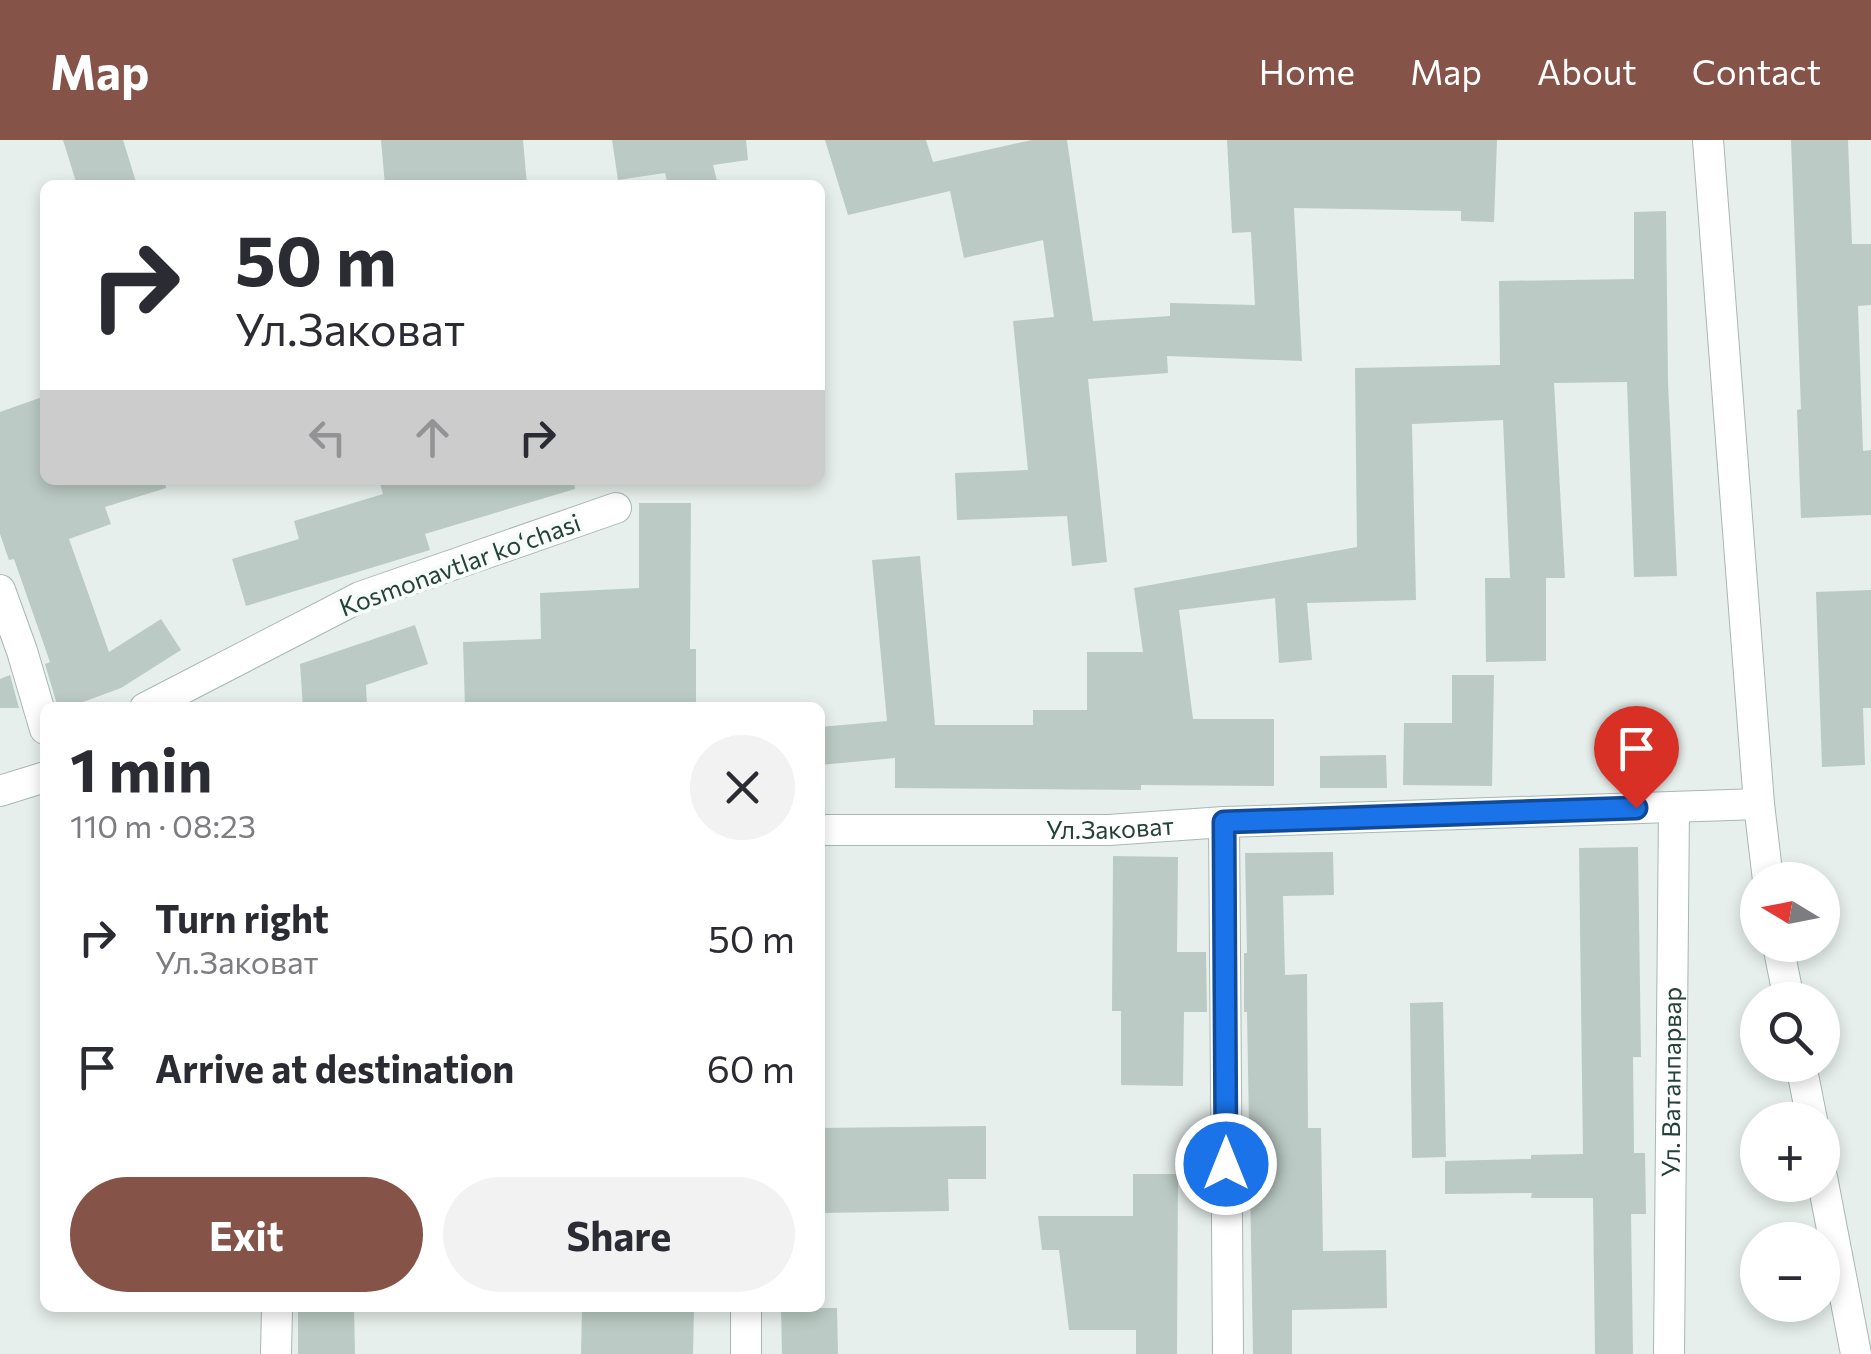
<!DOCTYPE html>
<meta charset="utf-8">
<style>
:root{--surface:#fff;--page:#f2f2f3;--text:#2b2b33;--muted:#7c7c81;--accent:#855347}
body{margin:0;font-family:Commissioner,sans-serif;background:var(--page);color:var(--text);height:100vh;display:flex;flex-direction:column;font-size:38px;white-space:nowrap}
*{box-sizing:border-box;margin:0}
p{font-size:32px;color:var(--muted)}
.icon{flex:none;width:55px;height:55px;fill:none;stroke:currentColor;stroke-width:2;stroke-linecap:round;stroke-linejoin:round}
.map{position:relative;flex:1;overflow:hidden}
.drawer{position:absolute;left:40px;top:562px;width:785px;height:610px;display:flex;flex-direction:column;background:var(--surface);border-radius:15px;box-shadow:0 5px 15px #0003}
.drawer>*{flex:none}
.top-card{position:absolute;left:40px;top:40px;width:785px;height:305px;border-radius:15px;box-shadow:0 5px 15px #0003;background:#fff;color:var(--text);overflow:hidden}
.needle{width:65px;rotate:280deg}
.tools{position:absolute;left:1740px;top:722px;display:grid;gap:20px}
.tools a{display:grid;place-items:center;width:100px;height:100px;border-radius:50%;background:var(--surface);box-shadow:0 5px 15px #0003;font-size:50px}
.pin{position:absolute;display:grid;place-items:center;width:85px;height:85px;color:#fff;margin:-102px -42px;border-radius:50% 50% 50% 0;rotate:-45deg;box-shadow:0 0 10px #0007}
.pin .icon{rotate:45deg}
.me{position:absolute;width:110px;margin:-55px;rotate:0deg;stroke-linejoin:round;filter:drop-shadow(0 0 8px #0008)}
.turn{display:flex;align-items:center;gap:35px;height:210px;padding:0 30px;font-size:45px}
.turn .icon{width:130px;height:130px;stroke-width:2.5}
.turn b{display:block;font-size:70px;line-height:85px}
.lanes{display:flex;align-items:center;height:95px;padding:0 30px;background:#0003;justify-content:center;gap:50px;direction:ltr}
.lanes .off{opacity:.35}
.round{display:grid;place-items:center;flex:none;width:105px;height:105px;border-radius:52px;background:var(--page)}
.headline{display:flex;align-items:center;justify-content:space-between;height:170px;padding:0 30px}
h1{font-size:60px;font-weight:700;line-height:75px}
.action{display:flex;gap:20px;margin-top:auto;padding:20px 30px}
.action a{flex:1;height:115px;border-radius:60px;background:var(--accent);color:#fff;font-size:40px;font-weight:700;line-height:115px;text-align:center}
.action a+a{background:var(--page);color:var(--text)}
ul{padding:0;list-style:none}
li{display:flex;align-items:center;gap:30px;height:130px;padding:0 30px}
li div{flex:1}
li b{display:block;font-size:38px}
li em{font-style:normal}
header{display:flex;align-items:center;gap:60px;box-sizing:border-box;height:140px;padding:0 50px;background:var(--accent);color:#fff}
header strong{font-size:48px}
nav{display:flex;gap:55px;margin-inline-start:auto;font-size:35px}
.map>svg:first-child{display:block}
</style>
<header>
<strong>Map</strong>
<nav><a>Home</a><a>Map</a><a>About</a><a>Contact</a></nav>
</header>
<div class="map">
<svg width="1871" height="1214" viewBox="0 0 1871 1214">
<rect width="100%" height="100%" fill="#e6efeb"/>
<g fill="#bbcac4">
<path d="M63 0H123L137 45H77Z"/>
<path d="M381 0H523L527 45H385Z"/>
<path d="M612 0H746L748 20 713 25 718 45H668L665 33 618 40Z"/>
<path d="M825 0H926L933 22 1032 0H1067L1093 181 1170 176V163L1255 165 1251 92 1232 93 1227 0H1497L1494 82 1461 81V71L1294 68 1302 221 1167 216 1168 233 1088 239 1107 422 1072 426 1067 376 957 380 955 333 1028 330 1013 181 1054 177 1043 100 964 118 950 51 848 75Z"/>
<path d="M1791 0H1848L1852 104H1871V165L1858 166 1863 311 1871 310V375L1801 378 1797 270 1801 269Z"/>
<path d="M1666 71 1668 242 1677 436 1634 437 1627 242 1554 243 1565 438H1546V521L1486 522 1485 438H1510L1503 280 1412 284 1416 460 1307 463 1312 520 1279 523 1275 458 1179 470 1193 579H1274V646L1141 645V650L895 648V618L820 625V587L887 581 872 420 920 416 935 585H1033V570H1087V512H1143L1134 448 1357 407 1355 228 1500 225 1499 141 1634 139V72Z"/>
<path d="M45 256V340H165L166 348 105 367 111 384 69 399 109 512 161 479 181 510 121 548 67 568H58L45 524 50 522 14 419 9 420 0 394V272Z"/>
<path d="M379 340H574L575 349 425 394 430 410 246 466 232 419 299 399 294 381 383 354Z"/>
<path d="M639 363H691L690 509H696V568H465L463 502 541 499 540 453 639 448Z"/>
<path d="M1871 450V568H1863L1865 625 1822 627 1816 452Z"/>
<path d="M415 485 428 524 366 545 367 568H303L300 524Z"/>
<path d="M10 535 19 568H0V539Z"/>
<path d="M1452 535H1494L1492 646 1403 645 1404 583H1452Z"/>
<path d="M1386 615 1387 648H1320V616Z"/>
<path d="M1638 707 1641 917H1633L1634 1013H1645L1646 1074H1631L1633 1214H1595L1593 1058H1531L1532 1053 1445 1054V1021L1531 1019V1015L1583 1014 1579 708Z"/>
<path d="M1333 712 1334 755 1283 756 1285 835 1307 834 1308 988H1321L1323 1111 1386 1110 1387 1168 1292 1170V1214H1253L1247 872H1244V813H1247L1245 713Z"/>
<path d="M1113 716 1178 717 1177 812H1206L1207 872H1184L1183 946 1121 945V871H1112Z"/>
<path d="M1443 862 1446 1017 1412 1018 1410 863Z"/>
<path d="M986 986V1039H948L949 1071 820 1073V988Z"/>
<path d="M1133 1034H1178L1177 1214H1136V1190H1069L1059 1110H1042L1038 1076H1133Z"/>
<path d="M298 1168H354L355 1214H298Z"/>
<path d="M582 1168H694L693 1214H581Z"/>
<path d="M781 1168H837L838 1214H782Z"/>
</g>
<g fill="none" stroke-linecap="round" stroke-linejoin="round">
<defs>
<g id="minor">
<path d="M1708 0 1759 664 1768 740"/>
<path d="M0 450 22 511 45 589"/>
<path d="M145 568 360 457 616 368"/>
<path d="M0 651 45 637"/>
<path d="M1224 682 1228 1214"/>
<path id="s1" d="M820 690H1109L1224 682 1759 664"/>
<path d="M1778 805 1789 860"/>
<path d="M1801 925 1812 980"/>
<path d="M1822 1037 1856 1214"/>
<path d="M746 1168V1214"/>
<path d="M276 1214 277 1168"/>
<path id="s2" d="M1669 1214 1674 667"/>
</g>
</defs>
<use href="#minor" stroke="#a8b8b2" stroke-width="32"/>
<use href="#minor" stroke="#fff" stroke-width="30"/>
</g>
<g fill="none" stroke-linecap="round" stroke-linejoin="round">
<defs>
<path id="route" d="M1226 1024 1224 682 1636 668"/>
</defs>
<use href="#route" stroke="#114b97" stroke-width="25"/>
<use href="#route" stroke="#1a73e8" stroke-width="18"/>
</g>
<g text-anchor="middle" stroke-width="8" stroke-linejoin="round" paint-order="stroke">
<g font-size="25" fill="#24423a" stroke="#f7fbf9">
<text transform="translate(460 425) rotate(-20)" y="9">Kosmonavtlar koʻchasi</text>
<text dy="9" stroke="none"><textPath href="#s1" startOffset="290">Ул.Заковат</textPath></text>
<text dy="9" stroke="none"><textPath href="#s2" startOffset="272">Ул. Ватанпарвар</textPath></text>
</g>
</g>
</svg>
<div class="tools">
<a><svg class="needle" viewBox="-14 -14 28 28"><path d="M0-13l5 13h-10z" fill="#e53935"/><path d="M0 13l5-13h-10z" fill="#7c7c81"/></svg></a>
<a><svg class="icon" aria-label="search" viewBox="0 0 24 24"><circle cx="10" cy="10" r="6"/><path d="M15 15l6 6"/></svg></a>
<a>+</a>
<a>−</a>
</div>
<div class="pin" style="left:1636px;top:668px;background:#d93025"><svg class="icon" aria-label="arrive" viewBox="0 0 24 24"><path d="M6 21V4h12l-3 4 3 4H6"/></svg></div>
<svg class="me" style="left:1226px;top:1024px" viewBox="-20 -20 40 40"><circle r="17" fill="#1a73e8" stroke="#fff" stroke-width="3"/><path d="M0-11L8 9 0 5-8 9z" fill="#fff"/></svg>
<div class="top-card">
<div class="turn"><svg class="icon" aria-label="right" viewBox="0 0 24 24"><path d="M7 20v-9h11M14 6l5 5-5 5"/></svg><div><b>50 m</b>Ул.Заковат</div></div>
<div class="lanes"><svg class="icon off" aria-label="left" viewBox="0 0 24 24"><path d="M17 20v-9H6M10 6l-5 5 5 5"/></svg><svg class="icon off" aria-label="ahead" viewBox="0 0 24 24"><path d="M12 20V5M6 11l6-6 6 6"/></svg><svg class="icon" aria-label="right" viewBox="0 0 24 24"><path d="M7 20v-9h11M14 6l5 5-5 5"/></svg></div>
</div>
<section class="drawer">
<div class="headline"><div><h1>1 min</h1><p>110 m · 08:23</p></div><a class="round"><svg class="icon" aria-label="close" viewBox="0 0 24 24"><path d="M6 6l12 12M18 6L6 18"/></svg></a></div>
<ul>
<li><svg class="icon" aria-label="right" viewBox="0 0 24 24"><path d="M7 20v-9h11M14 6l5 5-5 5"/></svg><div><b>Turn right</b><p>Ул.Заковат</p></div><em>50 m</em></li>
<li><svg class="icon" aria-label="arrive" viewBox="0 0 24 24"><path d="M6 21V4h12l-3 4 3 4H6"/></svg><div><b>Arrive at destination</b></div><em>60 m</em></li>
</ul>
<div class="action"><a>Exit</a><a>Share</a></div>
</section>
</div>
